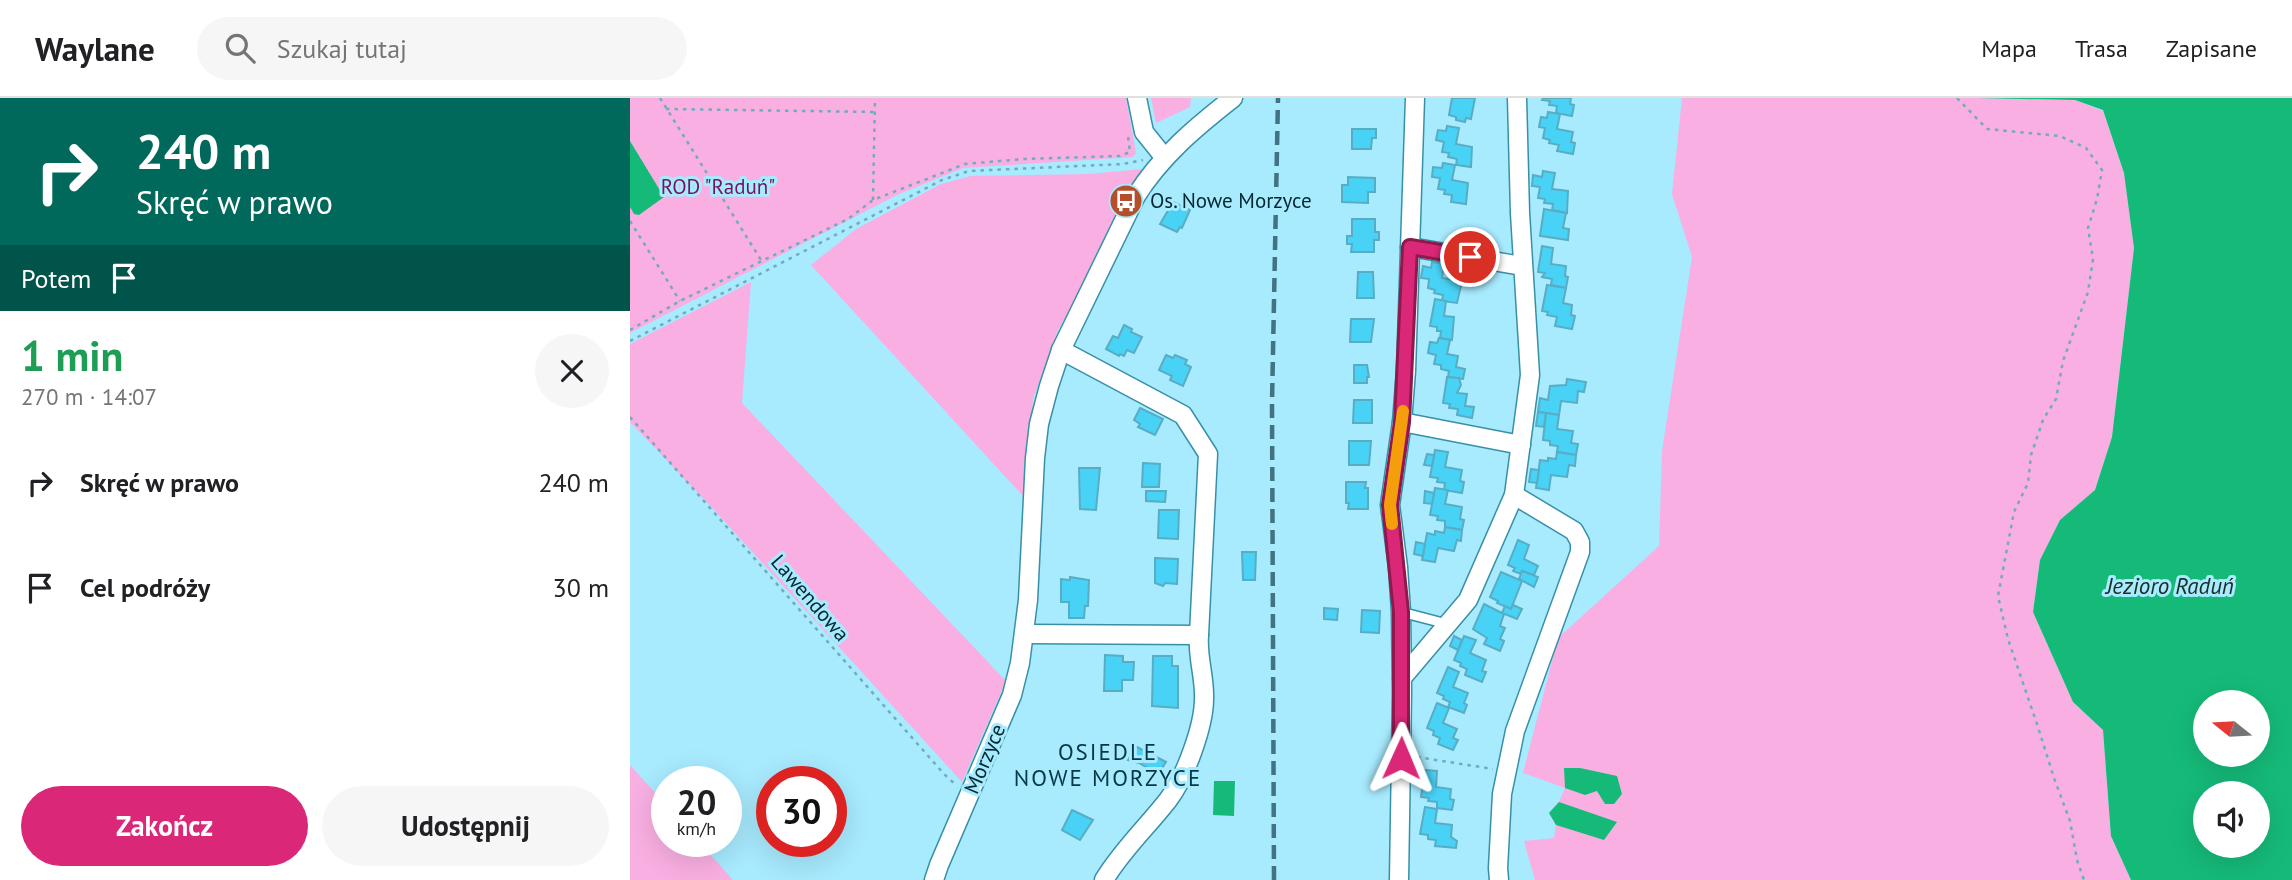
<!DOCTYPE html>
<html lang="pl">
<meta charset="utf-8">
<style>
:root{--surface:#fff;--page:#f6f6f6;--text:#202124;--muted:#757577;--line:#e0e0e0;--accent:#db2777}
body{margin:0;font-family:"PT Sans",sans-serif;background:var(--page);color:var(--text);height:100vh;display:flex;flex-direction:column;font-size:26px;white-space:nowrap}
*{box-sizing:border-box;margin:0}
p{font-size:23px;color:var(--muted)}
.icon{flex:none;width:38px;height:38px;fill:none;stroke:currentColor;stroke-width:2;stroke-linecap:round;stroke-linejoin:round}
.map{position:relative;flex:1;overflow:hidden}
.side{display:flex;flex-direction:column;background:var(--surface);width:630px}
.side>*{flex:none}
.top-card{background:#00695c;color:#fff;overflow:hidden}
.needle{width:46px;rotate:288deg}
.fabs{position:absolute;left:1563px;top:592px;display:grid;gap:14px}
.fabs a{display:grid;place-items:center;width:77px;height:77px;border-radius:50%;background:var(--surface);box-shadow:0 7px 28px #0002;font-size:35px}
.speed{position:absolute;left:21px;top:668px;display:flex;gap:14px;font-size:35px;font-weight:700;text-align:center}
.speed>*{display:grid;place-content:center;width:91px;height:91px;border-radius:50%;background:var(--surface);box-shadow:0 7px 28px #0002;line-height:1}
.speed small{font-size:18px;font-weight:400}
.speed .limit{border:10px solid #d22;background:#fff;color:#111}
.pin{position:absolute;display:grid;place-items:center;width:60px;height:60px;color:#fff;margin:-30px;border:4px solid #fff;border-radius:50%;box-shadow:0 2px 7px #0007}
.me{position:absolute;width:77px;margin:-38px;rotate:1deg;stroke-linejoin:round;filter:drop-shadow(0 0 5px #0008)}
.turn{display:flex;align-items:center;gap:24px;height:147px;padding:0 21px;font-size:32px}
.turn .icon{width:91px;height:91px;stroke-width:2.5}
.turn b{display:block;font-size:49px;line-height:60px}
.then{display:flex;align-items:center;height:66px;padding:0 21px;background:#0003;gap:14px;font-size:26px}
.round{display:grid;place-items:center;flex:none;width:74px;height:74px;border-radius:37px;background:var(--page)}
.headline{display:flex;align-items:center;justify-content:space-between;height:119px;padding:0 21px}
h1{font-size:42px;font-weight:700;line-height:52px;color:#1e9e55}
.primary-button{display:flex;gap:14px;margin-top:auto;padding:14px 21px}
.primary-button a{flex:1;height:80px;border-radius:42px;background:var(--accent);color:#fff;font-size:28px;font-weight:700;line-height:80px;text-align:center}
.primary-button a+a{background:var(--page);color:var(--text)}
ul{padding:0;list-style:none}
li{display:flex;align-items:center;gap:21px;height:105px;padding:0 21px}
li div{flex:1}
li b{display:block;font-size:26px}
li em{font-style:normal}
header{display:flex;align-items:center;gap:42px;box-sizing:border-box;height:98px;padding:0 35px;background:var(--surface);border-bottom:2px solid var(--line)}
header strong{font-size:33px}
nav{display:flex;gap:38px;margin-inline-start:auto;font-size:24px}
.search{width:490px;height:63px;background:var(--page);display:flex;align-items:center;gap:18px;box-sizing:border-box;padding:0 24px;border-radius:38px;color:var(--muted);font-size:26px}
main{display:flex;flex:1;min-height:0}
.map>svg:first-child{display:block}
</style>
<header>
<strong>Waylane</strong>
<div class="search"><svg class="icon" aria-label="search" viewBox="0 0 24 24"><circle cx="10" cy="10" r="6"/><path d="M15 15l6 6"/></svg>Szukaj tutaj</div>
<nav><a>Mapa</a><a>Trasa</a><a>Zapisane</a></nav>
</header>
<main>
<section class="side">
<div class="top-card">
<div class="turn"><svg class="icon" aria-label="right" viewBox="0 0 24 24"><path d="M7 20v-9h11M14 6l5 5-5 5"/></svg><div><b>240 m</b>Skręć w prawo</div></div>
<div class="then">Potem<svg class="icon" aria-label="arrive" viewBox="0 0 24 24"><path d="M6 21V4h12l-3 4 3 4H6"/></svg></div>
</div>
<div class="headline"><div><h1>1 min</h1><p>270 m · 14:07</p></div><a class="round"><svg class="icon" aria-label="close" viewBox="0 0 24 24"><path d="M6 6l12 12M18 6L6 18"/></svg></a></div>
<ul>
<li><svg class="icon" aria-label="right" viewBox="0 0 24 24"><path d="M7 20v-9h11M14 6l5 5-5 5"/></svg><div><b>Skręć w prawo</b></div><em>240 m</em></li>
<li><svg class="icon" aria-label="arrive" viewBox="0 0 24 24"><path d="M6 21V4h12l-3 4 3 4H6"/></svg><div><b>Cel podróży</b></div><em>30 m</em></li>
</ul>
<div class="primary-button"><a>Zakończ</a><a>Udostępnij</a></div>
</section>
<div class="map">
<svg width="1662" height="782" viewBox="0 0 1662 782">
<rect width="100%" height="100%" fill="#a8eafe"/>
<g fill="#f9afe2">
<path d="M0 0H496L506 55 503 59 333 70 267 97 0 235Z"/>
<path d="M521 0H561L560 9 526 25Z"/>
<path d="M1052 0H1347L1445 2 1473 13 1494 75 1504 150 1482 339 1465 392 1430 422 1410 462 1403 514 1443 604 1473 632 1481 738 1501 782H905L894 743 924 740 926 727 919 715 929 704 935 690 893 675 928 540 1029 448 1032 353 1062 159 1042 96Z"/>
<path d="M513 71 475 153 428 232 403 301 395 400 181 167 226 131 311 86 341 78 459 76Z"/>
<path d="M121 184 112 305 376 583 332 684 86 414 0 324V246Z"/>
<path d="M0 667 37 708V744H69L103 782H0Z"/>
</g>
<g fill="#15ba79" fill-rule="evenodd">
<path d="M1347 0H1662V782H1501L1481 738 1473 632 1443 604 1403 514 1410 462 1430 422 1465 392 1482 339 1504 150 1494 75 1473 12 1445 2ZM1575 604H1628V656H1575ZM1575 695H1628V747H1575Z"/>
<path d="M0 43 34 99 9 117 4 116 0 109Z"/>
<path d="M934 670H950L987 678 992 696 984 706H975L967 693 955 697 935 690Z"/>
<path d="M584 683H605L604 718 583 717Z"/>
<path d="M929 704 987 724 974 742 926 727 919 715Z"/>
</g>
<g fill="#48d2f5" stroke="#58adc5" stroke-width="2">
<path d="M822 0H845L841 21 836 20 835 24 826 22V19L819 17Z"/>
<path d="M913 0H941L940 6 944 7 942 18 926 15 927 8 919 7 920 3 912 2Z"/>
<path d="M918 14 930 16 927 31 943 34 941 44 945 45 943 56 927 53 929 47 919 45 920 42 913 40 915 30 909 29 911 19 917 20Z"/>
<path d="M817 28 829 30 826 46 842 49 841 69 826 67 827 61 818 59 819 55 812 54 814 44 806 42 808 32 816 33Z"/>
<path d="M722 31H746V40H742L741 51H722Z"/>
<path d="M813 65 825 67 822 82 838 85 836 106 821 104 822 97 814 96 815 92 808 91 810 80 802 79 803 69 812 70Z"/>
<path d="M913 73 925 75 922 91 938 93 937 115 922 112 923 106 914 105 915 101 908 100 910 89 902 88 903 77 912 79Z"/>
<path d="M718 79 745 80V94H738V105L712 104V87H718Z"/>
<path d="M543 104 560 112 552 130 550 129 547 134 530 126Z"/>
<path d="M914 111 936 115 933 130 939 131 938 142 910 138Z"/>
<path d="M722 121H745V134H749V142H744V154H721L722 146H717V138H722Z"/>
<path d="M912 148 923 150 921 166 936 168 935 178 938 179 936 190 921 187 922 181 912 179 915 175 908 174Z"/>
<path d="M802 164 814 166 812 180 832 183 827 205 812 203 813 197 804 195 805 192 798 190 799 181 791 180 793 168 801 170Z"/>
<path d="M728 174H743L744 200H727Z"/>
<path d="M917 187 936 190 933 205 942 207 941 217 945 218 942 231 925 228 927 219 917 217 918 214 912 213Z"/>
<path d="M805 201 816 203 814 218 824 219 822 242 810 240 811 233H807V229L800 228Z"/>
<path d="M721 221H744L741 244H720Z"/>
<path d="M494 227 502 231 501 234 512 239 504 255 497 252 494 258 490 256 489 258 476 251 483 238 488 240Z"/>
<path d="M809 240 820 242 817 256 828 258 826 269 835 271 833 281 818 279 819 273 811 271V267L804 266 806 257 798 255 800 244 807 245Z"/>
<path d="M536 257 543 260 545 257 557 262 555 266 561 269 553 288 540 282 542 278 529 272Z"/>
<path d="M724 267H737L739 279H737V285H724Z"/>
<path d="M817 279 829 280 831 287 827 295 837 296 835 308 844 309 842 320 827 317 828 311 819 310 820 306 813 305Z"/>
<path d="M937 281 956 284 954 294 948 293 947 305 931 303 929 317 908 314 910 300 918 302 920 288 936 287Z"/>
<path d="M724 302H742V325H723Z"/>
<path d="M510 310 533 321 525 337 508 329 510 326 504 322Z"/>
<path d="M908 314 916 315 914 329 906 328Z"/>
<path d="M916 315 929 317 927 331 943 333 941 345 948 346 946 357 927 354 928 348 920 347V343L913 342Z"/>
<path d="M719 343H741L739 367H719Z"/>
<path d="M805 352 818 354 815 369 832 372 830 383 834 384 832 395 814 392 815 385 807 384 808 380 800 379Z"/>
<path d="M927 354 946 357 945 368 939 367 937 379 921 377 919 392 906 390 910 362 918 363V360L926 361Z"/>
<path d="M797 356 804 357 802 368 794 367Z"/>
<path d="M513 365 530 366 529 389H512Z"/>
<path d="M449 370H470L466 412 450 411Z"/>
<path d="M901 371 909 372 907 385 899 384Z"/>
<path d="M716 384H736L735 390H738V411H718L719 405H716Z"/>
<path d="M805 390 818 392 815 406 832 409 830 421 834 422 832 432 815 429V423L807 422 808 418 800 417Z"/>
<path d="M516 393H536L535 404 516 403Z"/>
<path d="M795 393 804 395 802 406 794 405Z"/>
<path d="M529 412H549L548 441 528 440Z"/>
<path d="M815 429 832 432 831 443 827 442 824 453 808 450 805 464 792 462 797 435 805 437V433L814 435Z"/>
<path d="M888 442 899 447 894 461 908 468 904 477 892 473 891 476 883 473 885 470 878 467Z"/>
<path d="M786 444 795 446 793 458 784 456Z"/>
<path d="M612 454H626L625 482H613Z"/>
<path d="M525 460 548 461 547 486 535 485 533 488 525 485Z"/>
<path d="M892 473 908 479 904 489 889 481Z"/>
<path d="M871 474 892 483 881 511 867 505 868 503 860 499Z"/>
<path d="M440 479 459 482 458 508H455L454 520H439V504H431V481L440 482Z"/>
<path d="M854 506 874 516 870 528 875 530 870 541 874 543 870 553 854 546 857 540 843 531Z"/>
<path d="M883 507 892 511 887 521 872 515 875 508 881 511Z"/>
<path d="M694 510 708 511 707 522 694 521Z"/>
<path d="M732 512 750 513 749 535 731 534Z"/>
<path d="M824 538 832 542 828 552 820 548Z"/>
<path d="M834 538 846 542 840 555 856 562 852 573 856 574 852 584 835 577 837 571 830 568 831 565 824 562Z"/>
<path d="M475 557 493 558V564H504L503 582H492V593H474Z"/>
<path d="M523 558H542V568H548V610L522 608Z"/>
<path d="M818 569 829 574 823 589 838 595 834 605 837 607 834 615 818 609 820 604 813 601 814 598 807 595Z"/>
<path d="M807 605 819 610 813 625 827 631 823 640 828 642 823 652 808 646 810 640 803 637 804 633 797 630Z"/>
<path d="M505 648 536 664 528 676 509 665 498 662Z"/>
<path d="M795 672 807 673 806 689 821 691 820 701 824 702 822 712 807 710V704L798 703 799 700 791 699Z"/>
<path d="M795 709 807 711 805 725 822 727 821 739 827 743 826 750 805 748 806 742 798 741V737L790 736Z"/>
<path d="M442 712 463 722 450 742 432 732Z"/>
</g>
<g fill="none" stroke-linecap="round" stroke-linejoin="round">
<defs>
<path id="lane" d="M771 514 817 526"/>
<g id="street">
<path d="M507 0 514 34 534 59"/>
<path d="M780 149 892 168"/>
<path d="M772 324 891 347"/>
<path d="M395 536 569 537 578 356 553 317 431 252"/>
<path d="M772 580 838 502 884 397 900 277 890 115 887 0"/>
<path d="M304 782 309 767 382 597 390 565 398 502 405 360 409 326 419 288 431 252 506 98C531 58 566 29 603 0"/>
<path d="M474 782C492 752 517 729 538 702 555 680 574 628 574 601 575 579 567 559 569 537"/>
<path d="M769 782 772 595 771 514 768 469 760 407 772 324 776 273 785 0"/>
<path d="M869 782 868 770 872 696 885 633 950 454V444L944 433 884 397"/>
</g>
</defs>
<use href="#lane" stroke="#3890a7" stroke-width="12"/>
<use href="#street" stroke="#3890a7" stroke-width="21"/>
<g stroke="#72abbc" stroke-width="2.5" stroke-dasharray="3.5 5" stroke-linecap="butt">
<path d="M30 0 131 162"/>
<path d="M1327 0 1357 31 1430 38 1456 50 1472 72 1467 101 1458 130 1463 161 1458 194 1433 263 1426 301 1413 322 1401 357 1398 385 1384 414 1368 498 1378 541 1408 629 1424 680 1440 723 1447 762 1454 782"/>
<path d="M36 11 245 14"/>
<path d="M243 102 245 0"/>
<path d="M0 123 50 203"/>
<path d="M0 232 50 203 218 121 243 102 335 66 393 61 490 58 500 54 498 38"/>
<path d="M0 243 312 82 339 73 493 66 513 62"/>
<path d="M0 319 314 676 326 687"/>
<path d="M787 659 863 671"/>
</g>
<use href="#lane" stroke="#fff" stroke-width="9"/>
<use href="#street" stroke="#fff" stroke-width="18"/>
<path stroke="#417380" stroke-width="4.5" stroke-dasharray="14 7" stroke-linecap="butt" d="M644 782 642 305 648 0"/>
</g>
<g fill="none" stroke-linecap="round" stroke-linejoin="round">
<defs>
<path id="route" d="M771 660V514L760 407 772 324 780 149 840 159"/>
</defs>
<use href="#route" stroke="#8e194d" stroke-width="18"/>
<use href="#route" stroke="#db2777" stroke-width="12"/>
<path stroke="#f59e0b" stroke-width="12" d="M762 426 760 407 773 313"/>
</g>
<defs>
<symbol id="bus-disc" viewBox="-11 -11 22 22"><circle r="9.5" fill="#b54e2a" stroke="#a8eafe"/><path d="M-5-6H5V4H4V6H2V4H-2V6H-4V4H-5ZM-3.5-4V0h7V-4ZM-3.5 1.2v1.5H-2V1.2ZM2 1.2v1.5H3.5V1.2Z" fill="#fff"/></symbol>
</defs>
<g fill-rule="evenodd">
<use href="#bus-disc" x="477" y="84" width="38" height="38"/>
</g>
<g text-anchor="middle" stroke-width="6" stroke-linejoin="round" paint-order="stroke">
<g font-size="21" fill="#73155f" stroke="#a8eafe">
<text x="88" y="96">ROD "Raduń"</text>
</g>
<g font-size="21" fill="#012831" stroke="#a8eafe" text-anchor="start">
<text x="520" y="110">Os. Nowe Morzyce</text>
</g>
<g font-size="21" fill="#012831" stroke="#a8eafe">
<text transform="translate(180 500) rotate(49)" y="7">Lawendowa</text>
<text transform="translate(355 661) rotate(-67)" y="7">Morzyce</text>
</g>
<g font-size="23" font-style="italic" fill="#182f23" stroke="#a8eafe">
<text x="1540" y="496">Jezioro Raduń</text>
</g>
<g font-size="23" letter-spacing="2" fill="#053744" stroke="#a8eafe">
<text x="478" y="662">OSIEDLE<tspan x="478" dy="26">NOWE MORZYCE</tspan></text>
</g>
</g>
</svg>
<div class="fabs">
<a><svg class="needle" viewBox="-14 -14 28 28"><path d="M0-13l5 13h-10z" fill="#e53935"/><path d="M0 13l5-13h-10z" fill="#757577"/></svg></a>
<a><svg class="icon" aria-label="sound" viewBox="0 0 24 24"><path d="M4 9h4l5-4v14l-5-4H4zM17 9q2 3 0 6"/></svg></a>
</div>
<div class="speed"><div>20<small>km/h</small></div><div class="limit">30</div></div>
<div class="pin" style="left:840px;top:159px;background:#d93025"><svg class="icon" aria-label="arrive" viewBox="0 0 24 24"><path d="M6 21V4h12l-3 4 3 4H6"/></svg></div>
<svg class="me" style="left:771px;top:660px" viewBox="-20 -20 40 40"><path d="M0-17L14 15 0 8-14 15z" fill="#db2777" stroke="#fff" stroke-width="4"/></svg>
</div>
</main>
